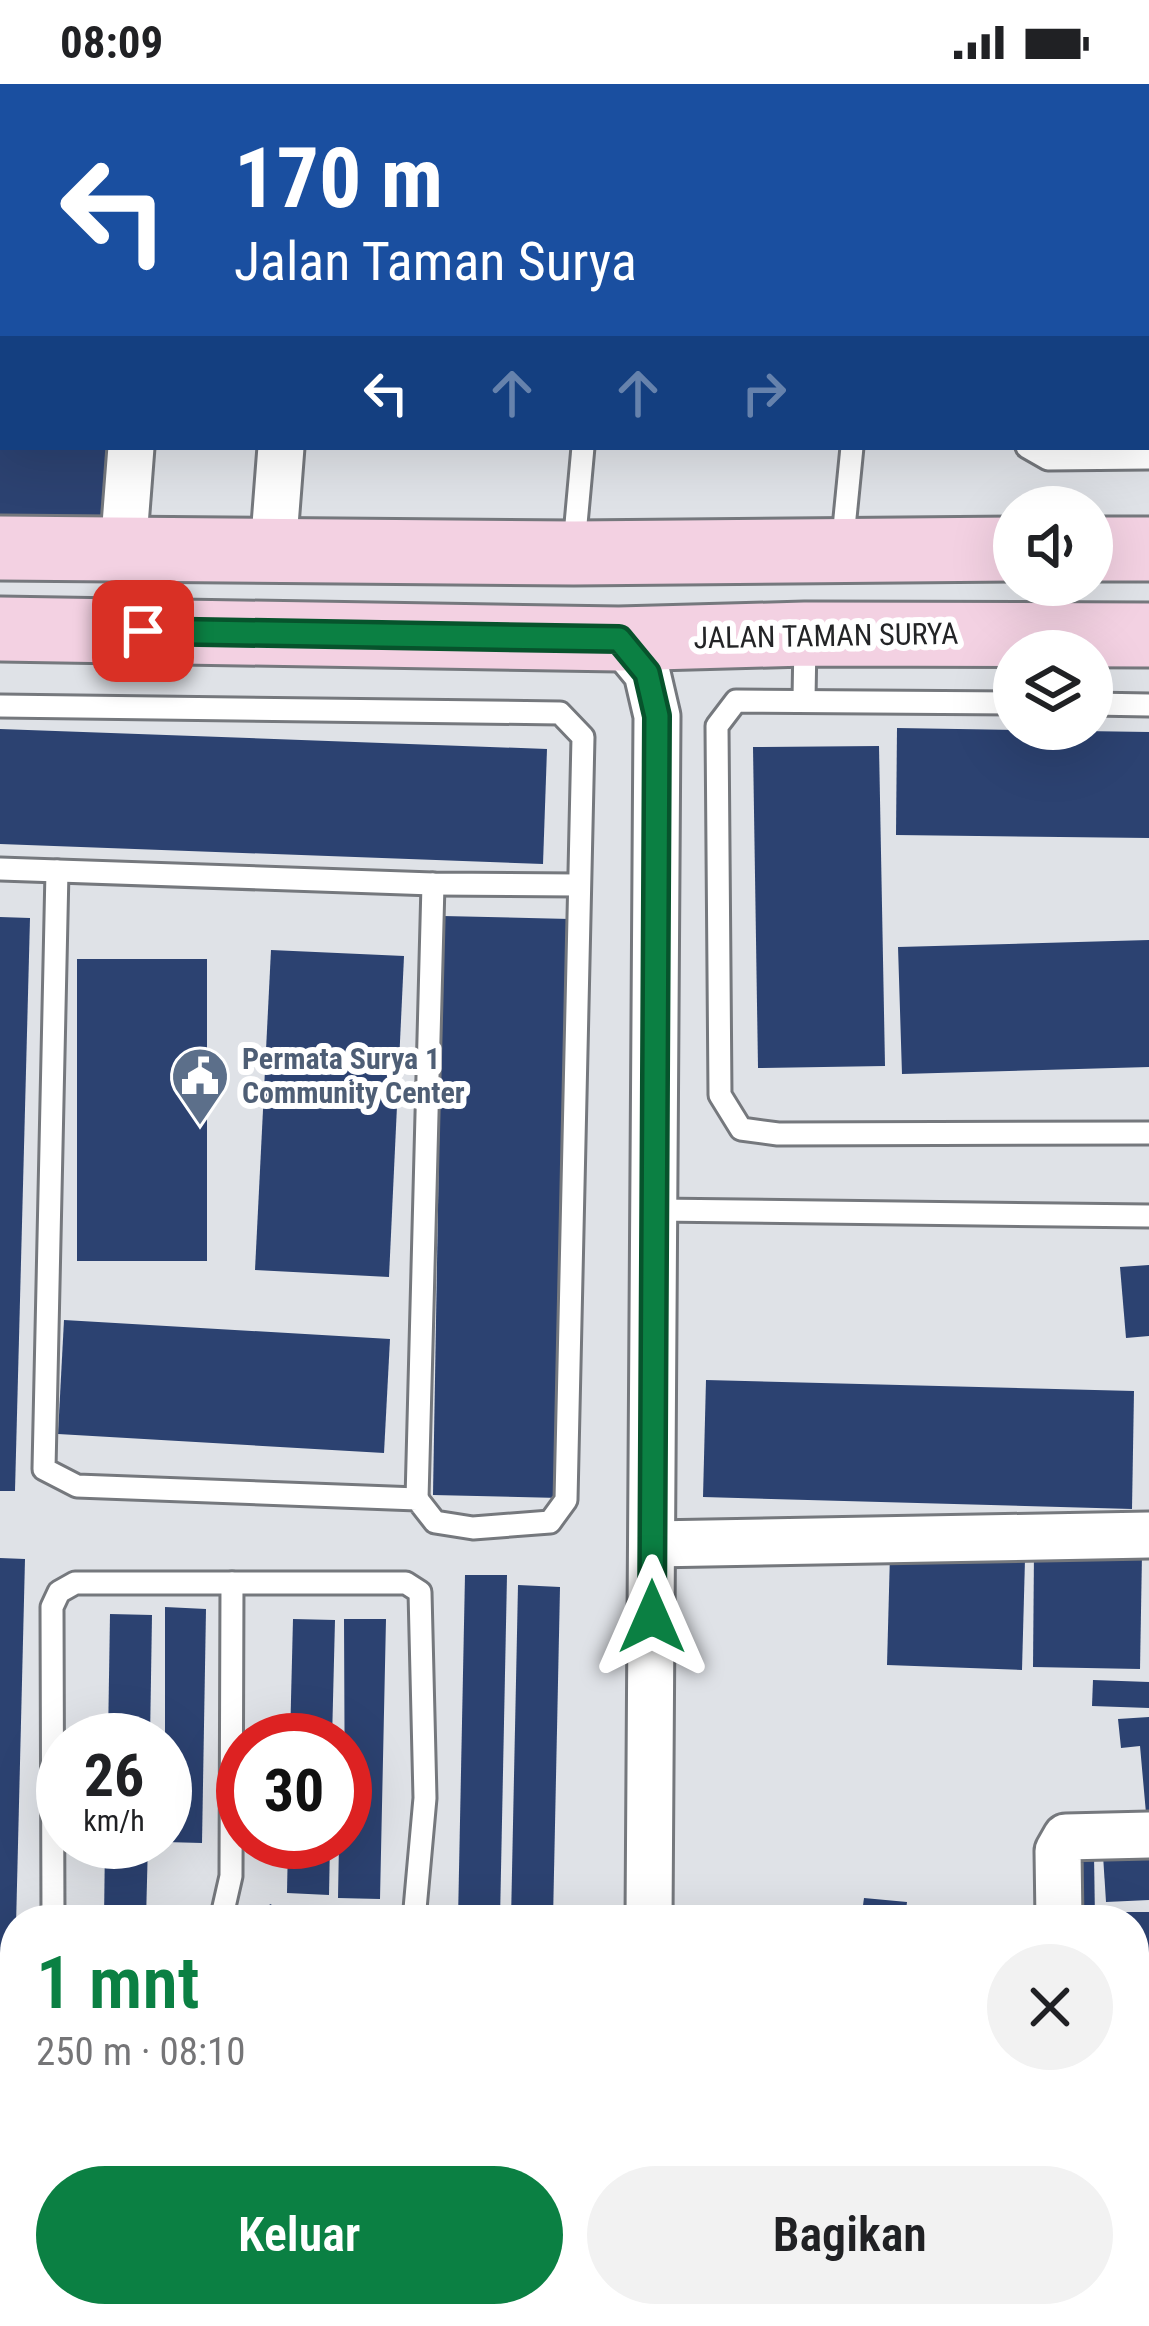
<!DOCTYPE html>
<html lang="id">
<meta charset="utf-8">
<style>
:root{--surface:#fff;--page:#f2f2f2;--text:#202124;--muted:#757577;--accent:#0b8043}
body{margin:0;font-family:"Roboto Condensed",sans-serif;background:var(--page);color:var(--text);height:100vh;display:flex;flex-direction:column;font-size:45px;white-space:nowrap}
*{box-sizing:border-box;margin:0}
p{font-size:39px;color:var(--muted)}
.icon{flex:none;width:66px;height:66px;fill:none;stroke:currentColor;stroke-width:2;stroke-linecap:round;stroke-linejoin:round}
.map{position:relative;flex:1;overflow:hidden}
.sheet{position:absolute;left:0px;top:1821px;width:1149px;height:423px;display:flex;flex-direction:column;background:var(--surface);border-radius:48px 48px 0 0;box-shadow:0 12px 48px #0002}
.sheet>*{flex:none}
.top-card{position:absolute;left:0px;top:0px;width:1149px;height:366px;box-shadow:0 12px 48px #0002;background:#1a4fa0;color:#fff;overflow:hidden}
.controls{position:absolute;left:993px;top:402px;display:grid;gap:24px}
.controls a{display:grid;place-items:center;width:120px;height:120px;border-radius:50%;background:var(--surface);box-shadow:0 12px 48px #0002;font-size:60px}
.speed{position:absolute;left:36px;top:1629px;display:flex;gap:24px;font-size:60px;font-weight:700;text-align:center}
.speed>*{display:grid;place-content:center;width:156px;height:156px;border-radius:50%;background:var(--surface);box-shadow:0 12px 48px #0002;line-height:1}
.speed small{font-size:30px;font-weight:400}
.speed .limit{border:18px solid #d22;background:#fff;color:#111}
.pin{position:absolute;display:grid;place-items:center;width:102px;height:102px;color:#fff;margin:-51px;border-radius:24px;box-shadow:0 6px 18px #0006}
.me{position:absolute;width:132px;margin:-66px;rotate:0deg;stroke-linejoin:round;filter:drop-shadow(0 0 9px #0008)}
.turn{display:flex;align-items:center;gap:42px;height:252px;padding:0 36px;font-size:54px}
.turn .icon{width:156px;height:156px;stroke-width:2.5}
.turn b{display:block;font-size:84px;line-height:102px}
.lanes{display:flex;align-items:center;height:114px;padding:0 36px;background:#0003;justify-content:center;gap:60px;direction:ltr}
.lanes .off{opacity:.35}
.round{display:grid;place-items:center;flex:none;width:126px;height:126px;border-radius:63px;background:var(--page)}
.headline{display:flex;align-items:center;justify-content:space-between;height:204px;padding:0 36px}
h1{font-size:72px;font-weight:600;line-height:90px;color:var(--accent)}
.primary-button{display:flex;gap:24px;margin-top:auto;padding:24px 36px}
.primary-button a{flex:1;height:138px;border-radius:72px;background:var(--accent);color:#fff;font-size:48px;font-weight:600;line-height:138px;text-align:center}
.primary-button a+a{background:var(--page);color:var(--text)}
.status{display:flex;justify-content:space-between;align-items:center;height:84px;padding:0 60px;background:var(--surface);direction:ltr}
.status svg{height:33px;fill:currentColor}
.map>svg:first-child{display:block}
</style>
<div class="status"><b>08:09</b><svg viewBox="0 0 49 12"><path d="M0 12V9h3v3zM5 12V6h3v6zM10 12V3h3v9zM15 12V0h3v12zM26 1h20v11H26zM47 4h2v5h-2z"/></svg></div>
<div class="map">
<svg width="1149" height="2242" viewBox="0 0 1149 2242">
<rect width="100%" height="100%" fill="#dfe2e7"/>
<g fill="#2c4271">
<path d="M0 363H116L112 439 0 432Z"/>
<path d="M897 644 1149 648V754L896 751Z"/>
<path d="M0 645 547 665 543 780 0 760Z"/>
<path d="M879 662 885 982 758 984 753 663Z"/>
<path d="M443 832 570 835 560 1414 433 1411Z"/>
<path d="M0 833 30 834 15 1407H0Z"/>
<path d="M1149 856V983L902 990 898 863Z"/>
<path d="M271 866 404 872 389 1193 255 1186Z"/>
<rect x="77" y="875" width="130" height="302"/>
<path d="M1149 1181V1252L1126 1254 1120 1183Z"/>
<path d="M64 1236 390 1255 384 1369 58 1350Z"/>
<path d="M706 1296 1134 1307 1132 1425 703 1413Z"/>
<path d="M1034 1468 1142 1470 1140 1585 1033 1583Z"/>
<path d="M890 1470 1025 1475 1022 1586 887 1581Z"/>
<path d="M0 1474 25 1475 15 1883H0Z"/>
<path d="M465 1491H507L500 1836H458Z"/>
<path d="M518 1501 560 1503 553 1836H511Z"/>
<path d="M165 1523 206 1525 202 1759 165 1758Z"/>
<path d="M110 1530 152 1531 150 1656H108Z"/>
<path d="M293 1535 335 1536 332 1656H290Z"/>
<path d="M344 1535H386L380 1815 338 1814 339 1758H345Z"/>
<path d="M1093 1596 1149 1598V1624L1092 1622Z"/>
<path d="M1149 1633V1729H1146L1140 1662 1121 1664 1118 1635Z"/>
<path d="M105 1758H148L146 1836H104Z"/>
<path d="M288 1758H330L329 1811 287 1809Z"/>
<path d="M1149 1769V1816L1106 1818 1103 1771Z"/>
<path d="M1094 1770 1095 1836H1067L1066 1771Z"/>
<path d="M864 1814 907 1818 905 1836H861Z"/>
<path d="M270 1820 302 1836H262Z"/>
<path d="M792 1821 848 1824 847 1836H791Z"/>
<path d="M1103 1828H1149V1882H1134V1836H1103Z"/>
<path d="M0 1894 15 1900V1978L0 1971Z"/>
<path d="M1134 1909 1149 1910V1964L1134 1963Z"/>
<path d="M1134 1978 1149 1979V2050L1134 2049Z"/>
<path d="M1149 2100V2163L1134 2164V2101Z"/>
<path d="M0 2132 15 2140V2148L0 2180Z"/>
<path d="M1149 2170V2242H1080V2229H1134V2171Z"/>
<path d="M133 2229H214L207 2242H126Z"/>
<path d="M509 2229H535V2242H510Z"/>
<path d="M683 2229 753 2233 752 2242H682Z"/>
<path d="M871 2229H928V2242H870Z"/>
<rect x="939" y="2229" width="59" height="13"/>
<rect x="1007" y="2229" width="35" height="13"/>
<path d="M1045 2229H1073L1072 2242H1044Z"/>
<path d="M626 2233 664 2240V2242H624Z"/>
</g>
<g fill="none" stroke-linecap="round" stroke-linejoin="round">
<defs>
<g id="lane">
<path d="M613 3 614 0"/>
<path d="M887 3V0"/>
<path d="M1057 3V0"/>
<path d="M1027 363 1048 375 1149 374"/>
<path d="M574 462 583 363"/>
<path d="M842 464 852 363"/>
<path d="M804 615 805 557"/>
<path d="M1014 619 736 617 717 642 720 1011 741 1045 778 1050 1149 1049"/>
<path d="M1092 620 1149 621"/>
<path d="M0 622 560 629 583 653 566 1416 550 1438 473 1444 435 1438 417 1415 77 1402 44 1385 57 787"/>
<path d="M0 785 433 800 577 801"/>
<path d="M656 1126 1149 1132"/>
<path d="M417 1415 433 800"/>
<path d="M53 1836 52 1523 59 1508 75 1499H406L420 1508 425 1714 414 1836"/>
<path d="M221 1836 231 1792 232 1499"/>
</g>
<g id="street">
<path d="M156 3V0"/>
<path d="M310 3V0"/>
<path d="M123 467 131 363"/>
<path d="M273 467 281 363"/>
<path d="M619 555 647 589 657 632 649 1836"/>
<path d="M653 1460 1149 1451"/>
<path d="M1059 1836 1058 1767 1066 1753 1149 1751"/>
<path d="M1134 1905H1149"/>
<path d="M0 2086 15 2093"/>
<path d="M289 2229 315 2242"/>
<path d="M11 2242 19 2229"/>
<path d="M479 2242 485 2229"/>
</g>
<g id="secondary">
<path d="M0 464 574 469 1014 465"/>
<path d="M1092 465H1149"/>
<path d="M0 545 619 555 805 550 1149 551"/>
</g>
</defs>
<use href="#lane" stroke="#75787d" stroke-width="27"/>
<use href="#street" stroke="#75787d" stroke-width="51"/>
<use href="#secondary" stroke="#75787d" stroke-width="69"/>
<use href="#lane" stroke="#fff" stroke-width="21"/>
<use href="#street" stroke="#fff" stroke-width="45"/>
<use href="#secondary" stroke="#f3d1e2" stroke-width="63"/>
</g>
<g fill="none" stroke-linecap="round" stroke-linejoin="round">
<defs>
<path id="route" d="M143 547 619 555 647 589 657 632 652 1533"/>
</defs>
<use href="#route" stroke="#07532c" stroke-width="30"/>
<use href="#route" stroke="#0b8043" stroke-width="21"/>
</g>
<defs>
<symbol id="civic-pin" viewBox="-11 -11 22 30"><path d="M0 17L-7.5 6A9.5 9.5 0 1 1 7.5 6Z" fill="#5c6f8a" stroke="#fff"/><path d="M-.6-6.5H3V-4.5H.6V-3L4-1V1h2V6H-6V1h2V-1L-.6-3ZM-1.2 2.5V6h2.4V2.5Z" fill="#fff"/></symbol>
</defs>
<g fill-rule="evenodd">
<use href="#civic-pin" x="167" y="959" width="66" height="90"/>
</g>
<g text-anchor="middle" stroke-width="12" stroke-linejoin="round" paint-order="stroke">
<g font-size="30" fill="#232426" stroke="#fff">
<text transform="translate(826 552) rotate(-1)" y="10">JALAN TAMAN SURYA</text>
</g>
<g font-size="30" font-weight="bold" fill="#4e5e75" stroke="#fff" text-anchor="start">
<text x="242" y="985">Permata Surya 1<tspan x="242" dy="34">Community Center</tspan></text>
</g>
</g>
</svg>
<div class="controls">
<a><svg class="icon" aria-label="sound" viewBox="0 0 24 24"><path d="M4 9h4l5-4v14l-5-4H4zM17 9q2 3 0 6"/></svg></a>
<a><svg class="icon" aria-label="layers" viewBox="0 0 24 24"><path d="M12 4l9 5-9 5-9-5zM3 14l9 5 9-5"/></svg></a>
</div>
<div class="speed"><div>26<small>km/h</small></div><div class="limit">30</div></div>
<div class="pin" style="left:143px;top:547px;background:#d93025"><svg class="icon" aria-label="arrive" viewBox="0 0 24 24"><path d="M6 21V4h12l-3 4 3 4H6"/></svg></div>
<svg class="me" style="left:652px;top:1533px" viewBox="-20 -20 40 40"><path d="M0-17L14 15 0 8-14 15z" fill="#0b8043" stroke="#fff" stroke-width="4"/></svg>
<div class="top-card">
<div class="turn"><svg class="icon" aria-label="left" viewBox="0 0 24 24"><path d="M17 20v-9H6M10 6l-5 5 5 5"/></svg><div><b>170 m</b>Jalan Taman Surya</div></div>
<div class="lanes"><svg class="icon" aria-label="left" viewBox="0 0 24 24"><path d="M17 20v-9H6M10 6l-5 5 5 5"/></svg><svg class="icon off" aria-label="ahead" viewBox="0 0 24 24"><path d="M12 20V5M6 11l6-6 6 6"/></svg><svg class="icon off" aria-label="ahead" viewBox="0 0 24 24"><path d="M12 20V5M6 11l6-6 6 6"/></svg><svg class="icon off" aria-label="right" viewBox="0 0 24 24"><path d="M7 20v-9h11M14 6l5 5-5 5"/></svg></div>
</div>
<section class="sheet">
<div class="headline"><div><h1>1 mnt</h1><p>250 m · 08:10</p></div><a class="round"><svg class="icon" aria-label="close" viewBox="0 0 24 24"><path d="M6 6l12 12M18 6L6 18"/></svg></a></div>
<div class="primary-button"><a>Keluar</a><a>Bagikan</a></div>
</section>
</div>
